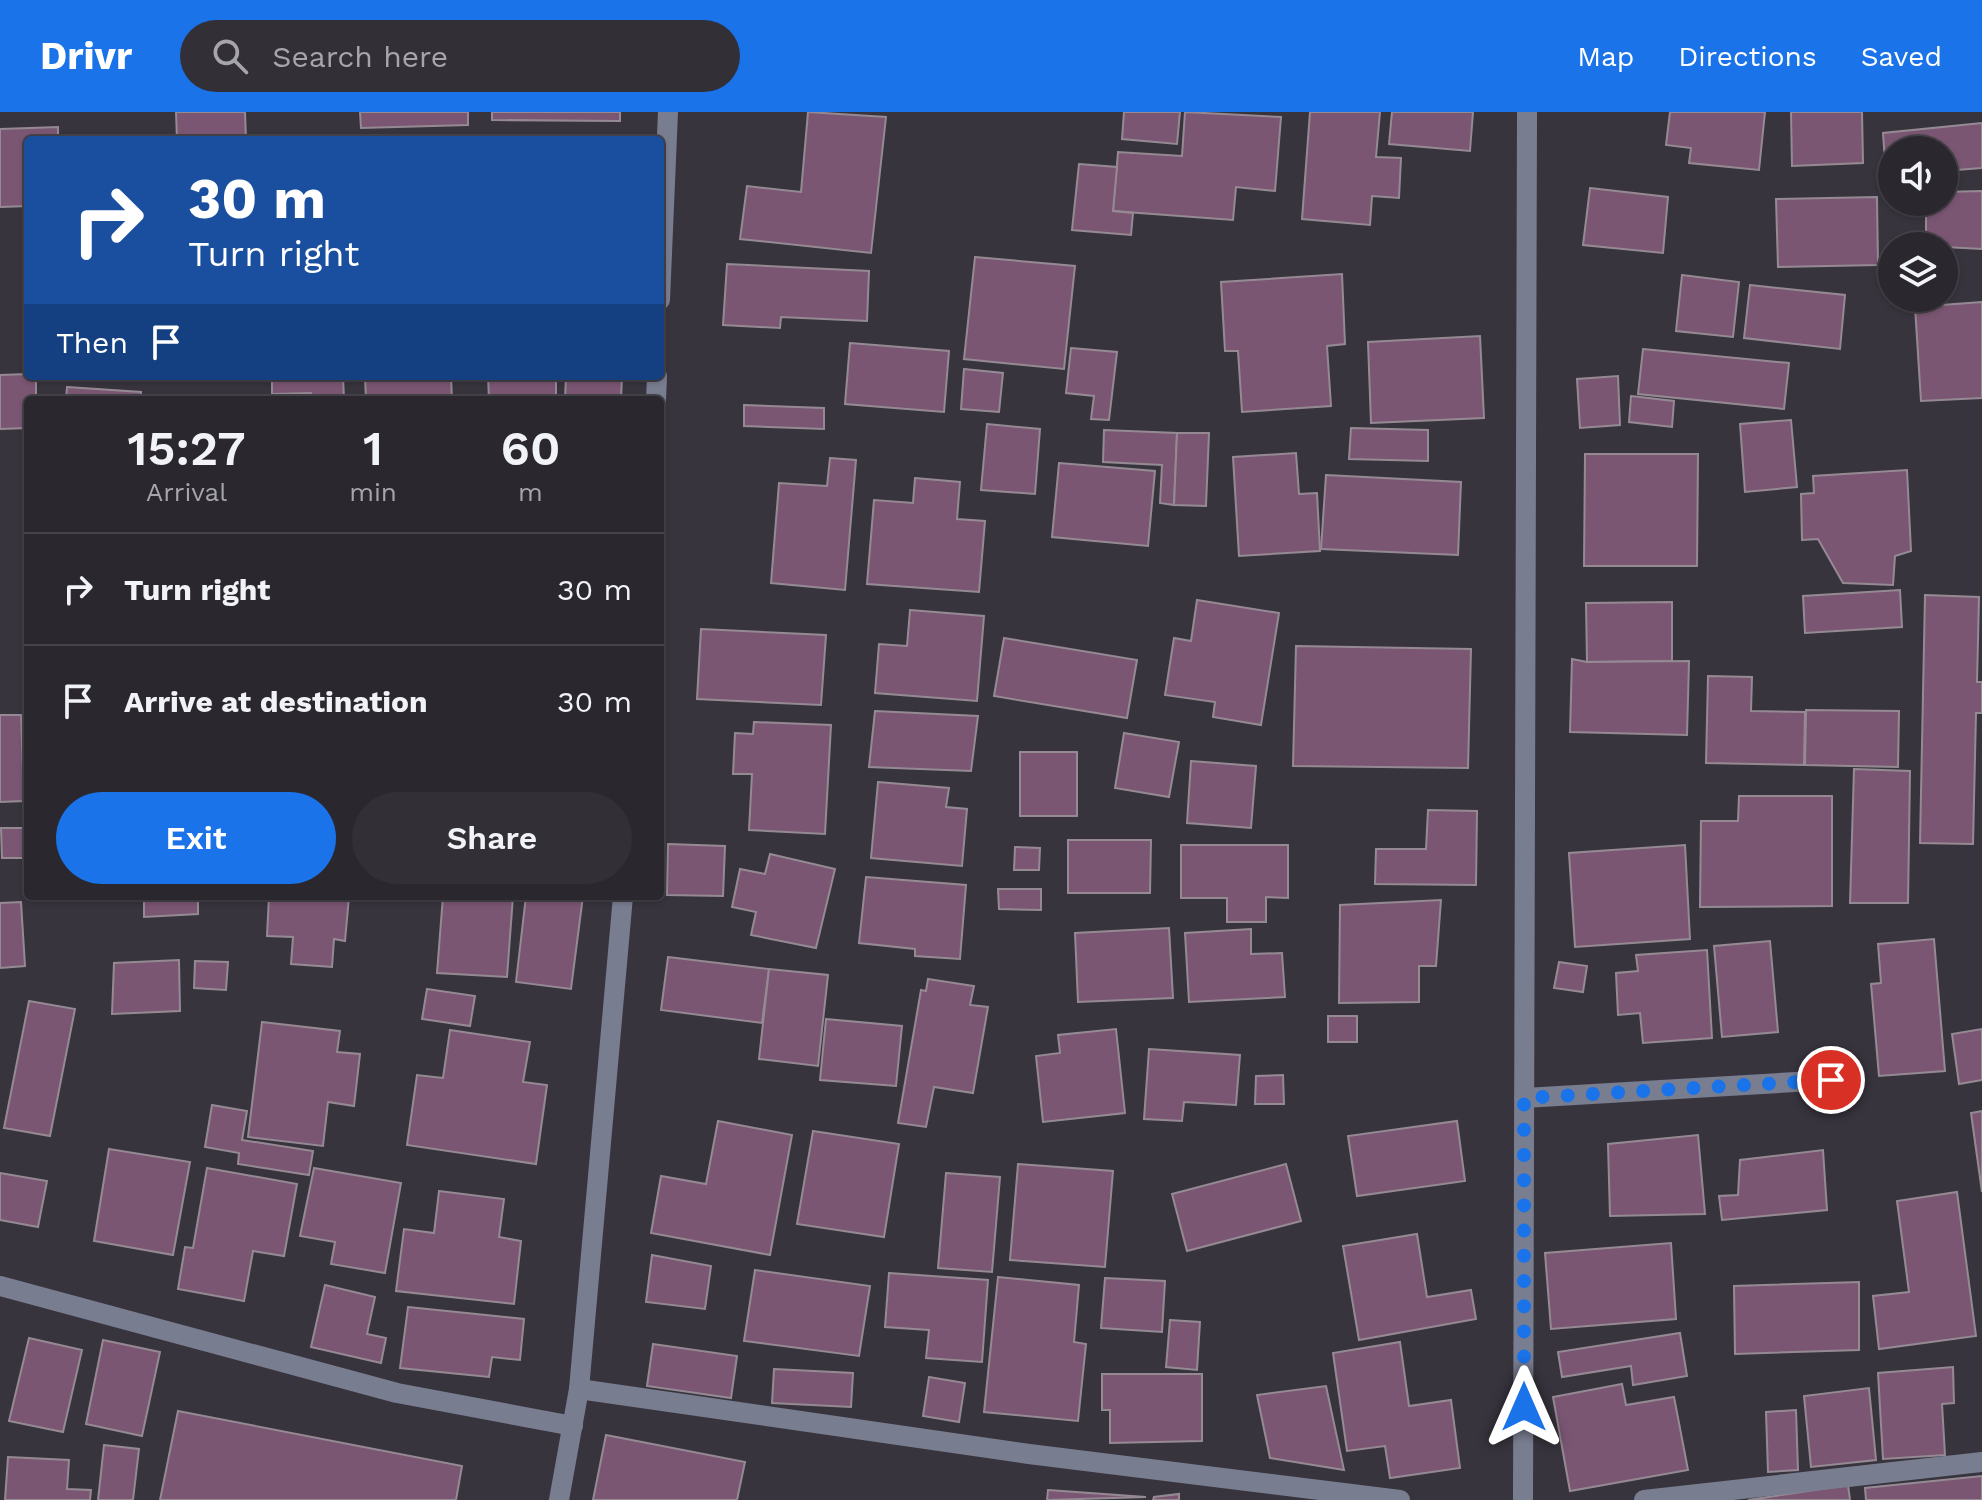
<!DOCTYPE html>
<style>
:root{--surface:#2a272e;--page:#322f36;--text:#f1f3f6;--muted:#a5a5aa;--line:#46444a;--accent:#1a73e8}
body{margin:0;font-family:"Work Sans",sans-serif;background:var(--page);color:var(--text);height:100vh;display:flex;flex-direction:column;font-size:30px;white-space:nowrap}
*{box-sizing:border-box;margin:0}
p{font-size:26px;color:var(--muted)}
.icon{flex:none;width:44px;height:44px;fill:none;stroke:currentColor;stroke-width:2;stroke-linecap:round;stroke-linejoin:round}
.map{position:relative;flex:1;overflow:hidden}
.side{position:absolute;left:24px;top:284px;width:640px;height:504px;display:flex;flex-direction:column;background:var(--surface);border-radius:8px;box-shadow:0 2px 6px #0004,0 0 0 2px var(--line)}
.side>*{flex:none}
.hud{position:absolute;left:24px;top:24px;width:640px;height:244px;border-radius:8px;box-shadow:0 2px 6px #0004,0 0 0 2px var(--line);background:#1a4fa0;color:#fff;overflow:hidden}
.controls{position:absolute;left:1878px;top:24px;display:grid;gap:16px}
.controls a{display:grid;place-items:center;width:80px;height:80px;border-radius:50%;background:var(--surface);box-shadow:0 2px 6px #0004,0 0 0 2px var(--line);font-size:40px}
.pin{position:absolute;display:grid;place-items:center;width:68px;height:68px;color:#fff;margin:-34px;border:4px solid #fff;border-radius:50%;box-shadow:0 2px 8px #0007}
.me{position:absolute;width:88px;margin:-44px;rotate:0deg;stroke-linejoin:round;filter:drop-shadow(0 0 6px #0008)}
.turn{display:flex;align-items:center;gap:28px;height:168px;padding:0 32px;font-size:36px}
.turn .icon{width:104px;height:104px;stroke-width:2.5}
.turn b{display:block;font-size:56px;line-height:68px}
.then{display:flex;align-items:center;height:76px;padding:0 32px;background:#0003;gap:16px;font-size:30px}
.eta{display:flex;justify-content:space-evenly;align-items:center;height:136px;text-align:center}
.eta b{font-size:48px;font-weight:600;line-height:56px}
.cta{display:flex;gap:16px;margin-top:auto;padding:16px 32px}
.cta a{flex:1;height:92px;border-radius:48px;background:var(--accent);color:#fff;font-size:32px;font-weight:600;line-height:92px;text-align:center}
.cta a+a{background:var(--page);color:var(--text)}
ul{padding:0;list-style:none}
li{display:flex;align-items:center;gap:24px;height:112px;padding:0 32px;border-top:2px solid var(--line)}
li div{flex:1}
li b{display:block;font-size:30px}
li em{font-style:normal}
header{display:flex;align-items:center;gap:48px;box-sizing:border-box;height:112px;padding:0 40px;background:var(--accent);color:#fff}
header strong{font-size:38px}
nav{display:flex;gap:44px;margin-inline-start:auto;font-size:28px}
.search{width:560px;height:72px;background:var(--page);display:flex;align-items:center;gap:20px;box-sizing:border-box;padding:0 28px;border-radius:44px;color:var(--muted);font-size:30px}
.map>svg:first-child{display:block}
</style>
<header>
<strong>Drivr</strong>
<div class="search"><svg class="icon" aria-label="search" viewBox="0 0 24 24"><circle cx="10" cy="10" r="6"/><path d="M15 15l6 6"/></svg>Search here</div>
<nav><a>Map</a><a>Directions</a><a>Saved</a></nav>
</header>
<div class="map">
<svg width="1982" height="1388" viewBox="0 0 1982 1388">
<rect width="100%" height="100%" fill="#38343e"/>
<g fill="#7a5673" stroke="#958a93" stroke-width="2">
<path d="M176 0H245L246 28H177Z"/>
<path d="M360 0H468V13L361 16Z"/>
<path d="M492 0H620V9L492 8Z"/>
<path d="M808 0 886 5 871 141 740 127 747 74 801 80Z"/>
<path d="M1124 0H1180L1177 32 1122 27Z"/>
<path d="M1185 0 1281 5 1275 79 1236 75 1233 108 1113 99 1118 40 1182 44Z"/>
<path d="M1310 0H1380L1376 45 1401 46 1399 86 1372 84 1370 113 1302 107Z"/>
<path d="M1392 0H1473L1470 39 1389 32Z"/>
<path d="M1670 0H1765L1759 58 1689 51 1691 36 1666 33Z"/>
<path d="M1791 0H1862L1863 51 1792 54Z"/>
<path d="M1982 11V56L1944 59V38H1892V65H1886L1883 21Z"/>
<path d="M58 15V28H28V94L0 95V17Z"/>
<path d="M430 23 500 26V28H430Z"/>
<path d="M1079 52 1117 55 1113 99 1133 101 1131 123 1072 118Z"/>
<path d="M1590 76 1668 85 1663 141 1583 133Z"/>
<path d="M1982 79V137L1926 134V90H1944V80Z"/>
<path d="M1877 85 1878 153 1778 155 1776 87Z"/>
<path d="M975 145 1075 154 1064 257 964 247Z"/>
<path d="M727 152 869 159 867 209 781 205 780 216 723 213Z"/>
<path d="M1342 162 1345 232 1327 234 1331 294 1242 300 1238 239H1225L1221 170Z"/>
<path d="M1682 163 1739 170 1733 225 1676 219Z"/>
<path d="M1750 173 1845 183 1840 237 1744 226Z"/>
<path d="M1982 190V286L1921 289 1915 195Z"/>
<path d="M1480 224 1484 306 1371 311 1368 230Z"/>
<path d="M850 231 949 239 944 300 845 292Z"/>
<path d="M1071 236 1117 240 1109 308 1091 307 1094 284 1066 281Z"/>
<path d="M1643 237 1789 251 1784 297 1638 282Z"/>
<path d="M964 257 1003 261 999 300 961 297Z"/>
<path d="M28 262 36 264V288H28V316L0 317V263Z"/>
<path d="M272 264H343L344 288H310L311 281 272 282Z"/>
<path d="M365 264H451L452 288H366Z"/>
<path d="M488 264H556V288H489Z"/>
<path d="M566 264H622L621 288H565Z"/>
<path d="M1618 264 1620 313 1580 316 1577 267Z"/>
<path d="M67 275 141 280 140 288H66Z"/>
<path d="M1631 284 1674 289 1672 315 1629 310Z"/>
<path d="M744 293 824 296V317L744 314Z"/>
<path d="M1791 308 1797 375 1745 380 1740 312Z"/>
<path d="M987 312 1040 317 1035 382 981 378Z"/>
<path d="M1351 316 1428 318V349L1349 347Z"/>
<path d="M1104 318 1177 321 1174 393 1160 391 1162 353 1103 350Z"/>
<path d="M1177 321H1209L1206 394 1174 393Z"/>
<path d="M1296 341 1299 382 1317 381 1320 439 1239 444 1233 345Z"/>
<path d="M1585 342H1698L1697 454H1584Z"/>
<path d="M830 346 856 348 845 478 771 471 779 371 827 374Z"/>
<path d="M1059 351 1155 359 1148 434 1052 425Z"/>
<path d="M1907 358 1911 439 1895 444 1893 473 1843 471 1818 427 1802 428 1801 382 1814 381 1813 364Z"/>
<path d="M1326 363 1461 370 1458 443 1321 437Z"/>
<path d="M915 366 960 370 957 407 985 409 979 480 867 472 874 388 913 391Z"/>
<path d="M1900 478 1902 515 1805 521 1803 484Z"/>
<path d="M1925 483 1979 485 1977 570H1982V601H1976L1973 732 1920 731Z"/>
<path d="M1197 488 1279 501 1261 613 1213 605 1215 590 1165 583 1174 526 1191 529Z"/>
<path d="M1672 490V549L1587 550 1586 491Z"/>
<path d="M910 498 984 504 977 589 875 581 879 532 907 534Z"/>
<path d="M701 517 826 523 821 593 697 587Z"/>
<path d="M1004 526 1137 548 1127 606 994 584Z"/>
<path d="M1296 534 1471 537 1468 656 1293 654Z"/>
<path d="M1572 547 1587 550 1689 549 1687 623 1570 620Z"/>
<path d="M1708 564 1752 565 1751 599 1805 600 1804 653 1706 651Z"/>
<path d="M1806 598 1899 599 1898 655 1805 653Z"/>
<path d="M875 599 978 604 971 659 869 655Z"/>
<path d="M0 603H21L24 689 0 690Z"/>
<path d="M754 610 831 613 825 722 749 718 752 662H733L735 621 753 622Z"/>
<path d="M1124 621 1179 630 1169 685 1115 676Z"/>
<rect x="1020" y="640" width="57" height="64"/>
<path d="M1191 649 1256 654 1251 716 1187 711Z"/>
<path d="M1854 657 1910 659 1908 791H1850Z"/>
<path d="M878 670 949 676 946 695 967 697 962 754 871 746Z"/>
<path d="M1739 684H1832V794L1700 795 1701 709H1738Z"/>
<path d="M1428 698 1477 699 1476 773 1375 772 1376 737H1426Z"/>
<path d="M1 716H28V746H2Z"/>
<path d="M1068 728H1151L1150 781H1068Z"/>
<path d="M668 732 725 734 723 784 667 783Z"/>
<path d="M1181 733H1288V786L1266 785V810H1227V786H1181Z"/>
<path d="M1685 733 1690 827 1575 835 1569 741Z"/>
<path d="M1015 735 1040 736 1039 758H1014Z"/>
<path d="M770 742 835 757 816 836 751 823 756 800 732 795 740 757 765 762Z"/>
<path d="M866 765 966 773 960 847 915 844V837L859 831Z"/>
<path d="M998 777H1041V798L999 797Z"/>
<path d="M144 784H198V802L144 805Z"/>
<path d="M269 784H364L349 785 345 829 334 827 332 855 291 852 293 825 267 824Z"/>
<path d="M443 784H513L507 865 437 861Z"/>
<path d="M526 784H583L571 877 516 870Z"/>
<path d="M1441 788 1436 854H1419V890L1339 891 1340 793Z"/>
<path d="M21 790 25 854 0 856V791Z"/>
<path d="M1169 816 1173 886 1078 890 1075 821Z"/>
<path d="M1251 817V842L1282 841 1285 885 1189 890 1185 821Z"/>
<path d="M1934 827 1945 959 1879 964 1871 872 1881 871 1878 832Z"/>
<path d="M1770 829 1778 920 1722 925 1714 834Z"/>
<path d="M1707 838 1712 926 1643 931 1640 901 1618 903 1616 861 1638 859 1636 843Z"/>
<path d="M668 845 769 857 762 911 661 898Z"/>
<path d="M179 848 180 899 112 902 114 851Z"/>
<path d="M195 849 228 850 226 878 194 876Z"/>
<path d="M1559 850 1587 854 1583 880 1554 876Z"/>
<path d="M769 857 828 863 818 954 759 947Z"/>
<path d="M928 867 974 874 970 893 988 895 973 981 934 975 926 1015 898 1011 921 878 926 879Z"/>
<path d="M427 877 475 884 470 914 422 907Z"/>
<path d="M29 889 75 897 50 1024 4 1016Z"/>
<rect x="1328" y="904" width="29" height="26"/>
<path d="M826 907 902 914 896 974 820 968Z"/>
<path d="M262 910 340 919 337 940 360 942 354 994 328 990 323 1034 248 1025Z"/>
<path d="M1116 917 1125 1001 1043 1010 1036 944 1060 941 1058 923Z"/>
<path d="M1982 917V968L1959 972 1952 922Z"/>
<path d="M450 918 530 930 523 970 547 973 536 1052 407 1033 417 963 443 966Z"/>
<path d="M1149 937 1240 943 1236 993 1184 990 1182 1009 1144 1007Z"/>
<path d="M1283 963 1284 992H1255L1256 964Z"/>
<path d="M212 993 247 999 242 1028 313 1039 309 1063 238 1052 239 1041 205 1035Z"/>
<path d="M1982 999V1080L1971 1001Z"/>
<path d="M718 1009 792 1023 770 1143 651 1121 661 1064 706 1072Z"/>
<path d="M1457 1009 1465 1069 1357 1084 1348 1024Z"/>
<path d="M813 1019 899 1032 884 1125 797 1112Z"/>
<path d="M1698 1023 1705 1102 1610 1104 1608 1032Z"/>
<path d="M109 1037 190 1050 173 1143 94 1129Z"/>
<path d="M1823 1038 1827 1098 1722 1108 1719 1084 1738 1083 1740 1048Z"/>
<path d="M1018 1052 1113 1059 1105 1155 1010 1148Z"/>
<path d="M1286 1052 1301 1109 1187 1139 1172 1082Z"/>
<path d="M207 1056 297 1072 284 1144 253 1139 244 1189 178 1177 185 1135 193 1136Z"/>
<path d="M314 1056 401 1071 385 1161 331 1152 335 1130 300 1124Z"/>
<path d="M0 1061 47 1069 38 1115 0 1108Z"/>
<path d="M946 1061 1000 1065 992 1160 938 1156Z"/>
<path d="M439 1079 504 1087 499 1125 521 1129 514 1192 396 1179 404 1117 434 1121Z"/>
<path d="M1957 1080 1976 1224 1879 1237 1873 1184 1909 1180 1897 1089Z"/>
<path d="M1417 1122 1427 1185 1471 1178 1476 1207 1359 1228 1343 1134Z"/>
<path d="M1671 1131 1676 1207 1551 1217 1545 1141Z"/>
<path d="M652 1143 711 1154 705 1197 646 1190Z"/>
<path d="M755 1158 870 1174 859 1244 744 1229Z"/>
<path d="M889 1161 988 1168 982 1250 926 1246 929 1218 885 1215Z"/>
<path d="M998 1165 1079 1173 1074 1230 1086 1232 1078 1309 984 1300Z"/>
<path d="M1105 1166 1165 1169 1162 1220 1101 1216Z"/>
<path d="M1859 1170V1238L1735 1242 1734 1174Z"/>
<path d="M325 1173 375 1185 367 1222 386 1226 381 1251 311 1235Z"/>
<path d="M408 1195 524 1207 520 1248 492 1245 489 1265 400 1256Z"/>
<path d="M1170 1208 1200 1210 1197 1258 1166 1255Z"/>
<path d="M1680 1221 1687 1264 1633 1273 1631 1254 1562 1265 1558 1240Z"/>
<path d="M29 1226 82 1238 63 1320 9 1309Z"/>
<path d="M103 1228 160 1240 142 1324 86 1312Z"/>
<path d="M1400 1230 1409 1294 1451 1288 1460 1356 1390 1366 1385 1334 1347 1339 1333 1241Z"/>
<path d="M653 1232 737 1244 731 1286 647 1274Z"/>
<path d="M1953 1255 1954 1291 1942 1292 1945 1343 1883 1347 1878 1261Z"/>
<path d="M774 1257 853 1261 851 1295 772 1291Z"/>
<path d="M1102 1262H1202V1329L1110 1331V1298H1102Z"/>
<path d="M929 1265 965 1271 959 1310 923 1304Z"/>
<path d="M1622 1272 1626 1293 1674 1285 1688 1358 1570 1379 1553 1285Z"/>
<path d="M1326 1274 1344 1358 1270 1346 1257 1283Z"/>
<path d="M1869 1276 1876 1348 1811 1355 1804 1284Z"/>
<path d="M1796 1298 1798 1358 1768 1360 1766 1300Z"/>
<path d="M178 1299 462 1354 456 1388H160Z"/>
<path d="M606 1323 745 1350 737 1388H593Z"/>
<path d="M104 1333 139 1337 133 1388H98Z"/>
<path d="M8 1345 69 1348 67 1377 91 1378 90 1388H5Z"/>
<path d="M1982 1364V1388H1866L1865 1376Z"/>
<path d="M1848 1373 1850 1388H1748Z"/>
<path d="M1048 1378 1146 1385 1047 1388Z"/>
<path d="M1179 1382V1388H1153L1154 1385Z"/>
</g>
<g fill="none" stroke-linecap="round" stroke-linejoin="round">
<g stroke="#797d90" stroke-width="20">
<path d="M660 188 668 0"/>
<path d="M656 288 657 264"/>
<path d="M1524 986 1831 968"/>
<path d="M0 1174 397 1281 573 1314"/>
<path d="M579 1277 1029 1342 1400 1388"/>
<path d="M559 1388 579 1277 623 784"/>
<path d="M1523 1388 1527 0"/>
<path d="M1644 1388 1982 1350"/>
</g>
</g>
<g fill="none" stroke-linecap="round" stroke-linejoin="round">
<path stroke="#1a73e8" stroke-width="14" stroke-dasharray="0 25.2" d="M1524 1295V986L1831 968"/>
</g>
</svg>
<div class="controls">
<a><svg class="icon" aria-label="sound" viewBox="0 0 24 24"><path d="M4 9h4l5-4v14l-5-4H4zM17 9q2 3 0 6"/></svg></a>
<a><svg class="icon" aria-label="layers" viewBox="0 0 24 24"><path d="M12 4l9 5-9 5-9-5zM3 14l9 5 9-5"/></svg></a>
</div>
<div class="pin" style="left:1831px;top:968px;background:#d93025"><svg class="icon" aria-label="arrive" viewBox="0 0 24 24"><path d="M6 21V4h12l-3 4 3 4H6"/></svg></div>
<svg class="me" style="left:1524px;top:1295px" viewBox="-20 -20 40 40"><path d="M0-17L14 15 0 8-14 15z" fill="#1a73e8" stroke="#fff" stroke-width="4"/></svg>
<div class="hud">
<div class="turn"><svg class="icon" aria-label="right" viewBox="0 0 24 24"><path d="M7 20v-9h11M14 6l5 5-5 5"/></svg><div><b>30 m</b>Turn right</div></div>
<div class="then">Then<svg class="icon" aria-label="arrive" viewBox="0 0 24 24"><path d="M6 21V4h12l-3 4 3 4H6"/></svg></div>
</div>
<section class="side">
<div class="eta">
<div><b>15:27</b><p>Arrival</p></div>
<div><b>1</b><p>min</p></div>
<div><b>60</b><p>m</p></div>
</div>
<ul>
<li><svg class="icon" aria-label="right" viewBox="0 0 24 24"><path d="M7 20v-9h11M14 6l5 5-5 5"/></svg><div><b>Turn right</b></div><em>30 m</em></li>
<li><svg class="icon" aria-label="arrive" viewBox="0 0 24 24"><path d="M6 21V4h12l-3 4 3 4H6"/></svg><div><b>Arrive at destination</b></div><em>30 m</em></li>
</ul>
<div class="cta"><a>Exit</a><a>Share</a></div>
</section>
</div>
